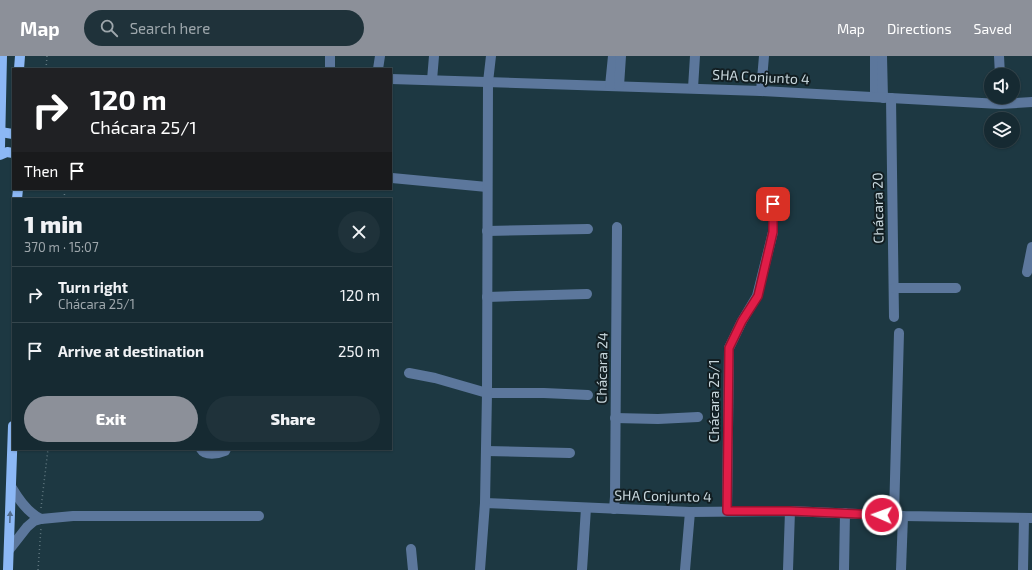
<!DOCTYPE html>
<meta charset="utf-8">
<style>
:root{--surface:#162a32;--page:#1f323a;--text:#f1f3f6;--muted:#9ea7ac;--line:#35464d;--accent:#8c9099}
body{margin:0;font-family:"Exo 2",sans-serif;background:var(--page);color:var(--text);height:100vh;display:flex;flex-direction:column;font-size:15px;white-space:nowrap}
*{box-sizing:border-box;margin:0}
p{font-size:13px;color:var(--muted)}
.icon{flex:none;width:22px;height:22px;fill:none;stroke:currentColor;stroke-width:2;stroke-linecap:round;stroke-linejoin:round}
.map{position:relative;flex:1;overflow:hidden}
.sheet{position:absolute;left:12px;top:142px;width:380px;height:252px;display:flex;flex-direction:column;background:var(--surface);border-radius:0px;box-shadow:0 1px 3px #0004,0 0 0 1px var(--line)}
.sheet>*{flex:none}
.guide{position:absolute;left:12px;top:12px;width:380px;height:122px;border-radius:0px;box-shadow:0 1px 3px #0004,0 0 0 1px var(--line);background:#202124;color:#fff;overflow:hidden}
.tools{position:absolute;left:984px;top:12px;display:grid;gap:8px}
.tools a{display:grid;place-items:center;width:36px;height:36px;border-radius:50%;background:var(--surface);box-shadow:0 1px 3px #0004,0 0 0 1px var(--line);font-size:20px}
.pin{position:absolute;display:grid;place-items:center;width:34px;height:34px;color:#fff;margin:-17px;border-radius:8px;box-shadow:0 2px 6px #0006}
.me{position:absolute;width:44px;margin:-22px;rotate:272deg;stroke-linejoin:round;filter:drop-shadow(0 0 3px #0008)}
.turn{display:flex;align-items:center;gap:14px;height:84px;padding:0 12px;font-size:18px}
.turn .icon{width:52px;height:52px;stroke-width:2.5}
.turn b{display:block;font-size:28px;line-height:34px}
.then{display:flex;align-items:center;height:38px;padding:0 12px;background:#0003;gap:8px;font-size:15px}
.round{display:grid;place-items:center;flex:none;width:42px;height:42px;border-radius:21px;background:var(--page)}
.overview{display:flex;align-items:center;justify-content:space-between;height:68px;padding:0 12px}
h1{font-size:24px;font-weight:800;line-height:30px}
.action{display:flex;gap:8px;margin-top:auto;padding:8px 12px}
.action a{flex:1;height:46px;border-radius:24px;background:var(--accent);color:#fff;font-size:16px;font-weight:800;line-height:46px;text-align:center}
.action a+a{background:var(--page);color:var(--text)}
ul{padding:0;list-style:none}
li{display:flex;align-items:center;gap:12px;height:56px;padding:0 12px;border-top:1px solid var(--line)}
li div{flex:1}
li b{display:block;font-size:15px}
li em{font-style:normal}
header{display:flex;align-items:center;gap:24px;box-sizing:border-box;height:56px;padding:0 20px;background:var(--accent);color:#fff}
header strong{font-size:19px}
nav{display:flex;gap:22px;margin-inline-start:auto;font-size:14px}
.search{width:280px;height:36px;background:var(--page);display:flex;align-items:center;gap:10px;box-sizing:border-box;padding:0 14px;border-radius:22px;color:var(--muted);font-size:15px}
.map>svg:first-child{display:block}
</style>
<header>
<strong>Map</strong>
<div class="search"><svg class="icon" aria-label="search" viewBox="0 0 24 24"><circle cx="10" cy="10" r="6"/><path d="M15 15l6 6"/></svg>Search here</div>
<nav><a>Map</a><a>Directions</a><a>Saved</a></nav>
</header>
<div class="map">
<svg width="1032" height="514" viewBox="0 0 1032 514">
<rect width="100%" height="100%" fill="#1d3842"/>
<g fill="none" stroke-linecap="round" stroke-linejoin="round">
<g stroke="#5f767e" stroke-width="1.5" stroke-dasharray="1 3" stroke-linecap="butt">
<path d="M46 13 47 0"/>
<path d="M64 143 65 133"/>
<path d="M41 452 48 393"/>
<path d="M38 514 41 472"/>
</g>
<g stroke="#5c779c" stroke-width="10">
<path d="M875 0V41"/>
<path d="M882 0 883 42"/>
<path d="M999 0 1000 19"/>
<path d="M330 13V0"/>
<path d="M378 13 380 0"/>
<path d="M391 23 761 35 1000 48 1032 46"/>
<path d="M432 24 434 0"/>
<path d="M610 30 613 0"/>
<path d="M619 30 621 0"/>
<path d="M693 32 695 0"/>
<path d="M761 35 764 0"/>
<path d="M891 42 894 261"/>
<path d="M392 122 487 131"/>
<path d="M487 175 588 173"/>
<path d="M1027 216 1032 191"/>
<path d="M894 232H956"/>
<path d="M487 241 587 238"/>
<path d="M409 317 435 322 487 337H544L588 339"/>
<path d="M615 362 658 363 698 361"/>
<path d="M201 393C205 400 218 398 225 395L226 393"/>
<path d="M486 395 570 397"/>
<path d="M12 432C19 444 28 457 41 463"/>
<path d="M485 447 690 456 790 455 903 460 1032 462"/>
<path d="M614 453 615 441 617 171"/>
<path d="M727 455 729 292 742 265 757 240 773 176V148"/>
<path d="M894 459 899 277"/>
<path d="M411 493 413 514"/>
<path d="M9 494 27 471 34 465 41 463 73 460H259"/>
<path d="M480 514 485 447 487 337 488 26 491 0"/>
<path d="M582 514 586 452"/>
<path d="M685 514 690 456"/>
<path d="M788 514 790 455"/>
<path d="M844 514 845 457"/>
<path d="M901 514 903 460"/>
<path d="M1023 514 1024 462"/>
</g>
<g stroke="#8cb8f5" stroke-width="10">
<path d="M19 13 20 0"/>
<path d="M0 76 13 78"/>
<path d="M0 91 2 0"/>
<path d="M0 99 7 96 13 97"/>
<path d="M17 143 18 133"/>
<path d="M8 514 13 370"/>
</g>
</g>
<defs><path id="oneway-solid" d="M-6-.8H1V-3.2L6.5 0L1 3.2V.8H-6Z"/></defs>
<use fill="#4f6b8c" href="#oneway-solid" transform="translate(10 461) rotate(-88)"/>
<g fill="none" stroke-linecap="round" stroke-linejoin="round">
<defs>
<path id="route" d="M773 148V176L758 240 742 265 729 292 727 455H790L882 459"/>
</defs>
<use href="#route" stroke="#92132f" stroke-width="10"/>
<use href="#route" stroke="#e11d48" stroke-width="7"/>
</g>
<g text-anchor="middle" stroke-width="4" stroke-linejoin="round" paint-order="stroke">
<g font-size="14" fill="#c8d7dd" stroke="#121e22">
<text transform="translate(761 21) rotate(3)" y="5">SHA Conjunto 4</text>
<text transform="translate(878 152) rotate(-91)" y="5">Chácara 20</text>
<text transform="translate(602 312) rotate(-89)" y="5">Chácara 24</text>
<text transform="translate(714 345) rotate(-90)" y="5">Chácara 25/1</text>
<text transform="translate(663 440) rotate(1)" y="5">SHA Conjunto 4</text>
</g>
</g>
</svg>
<div class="tools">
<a><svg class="icon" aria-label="sound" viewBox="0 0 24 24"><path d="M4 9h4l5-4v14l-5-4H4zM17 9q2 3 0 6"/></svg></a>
<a><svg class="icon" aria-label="layers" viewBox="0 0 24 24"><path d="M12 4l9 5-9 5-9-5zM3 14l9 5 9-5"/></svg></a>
</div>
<div class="pin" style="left:773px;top:148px;background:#d93025"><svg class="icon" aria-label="arrive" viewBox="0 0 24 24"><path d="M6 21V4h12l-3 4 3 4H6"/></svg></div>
<svg class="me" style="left:882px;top:459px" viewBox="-20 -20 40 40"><circle r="17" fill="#e11d48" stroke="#fff" stroke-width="3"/><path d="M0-11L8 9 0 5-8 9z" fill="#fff"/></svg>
<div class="guide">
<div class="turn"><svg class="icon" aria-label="right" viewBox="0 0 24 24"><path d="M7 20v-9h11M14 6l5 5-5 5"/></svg><div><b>120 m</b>Chácara 25/1</div></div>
<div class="then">Then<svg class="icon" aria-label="arrive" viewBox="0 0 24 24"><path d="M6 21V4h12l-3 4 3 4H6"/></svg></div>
</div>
<section class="sheet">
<div class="overview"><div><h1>1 min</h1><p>370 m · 15:07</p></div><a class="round"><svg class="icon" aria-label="close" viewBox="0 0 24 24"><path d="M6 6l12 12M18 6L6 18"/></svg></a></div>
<ul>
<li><svg class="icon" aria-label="right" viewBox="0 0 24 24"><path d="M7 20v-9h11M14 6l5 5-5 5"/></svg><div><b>Turn right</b><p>Chácara 25/1</p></div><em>120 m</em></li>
<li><svg class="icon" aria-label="arrive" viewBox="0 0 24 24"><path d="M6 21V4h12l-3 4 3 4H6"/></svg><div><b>Arrive at destination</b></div><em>250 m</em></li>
</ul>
<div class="action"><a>Exit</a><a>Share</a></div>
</section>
</div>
